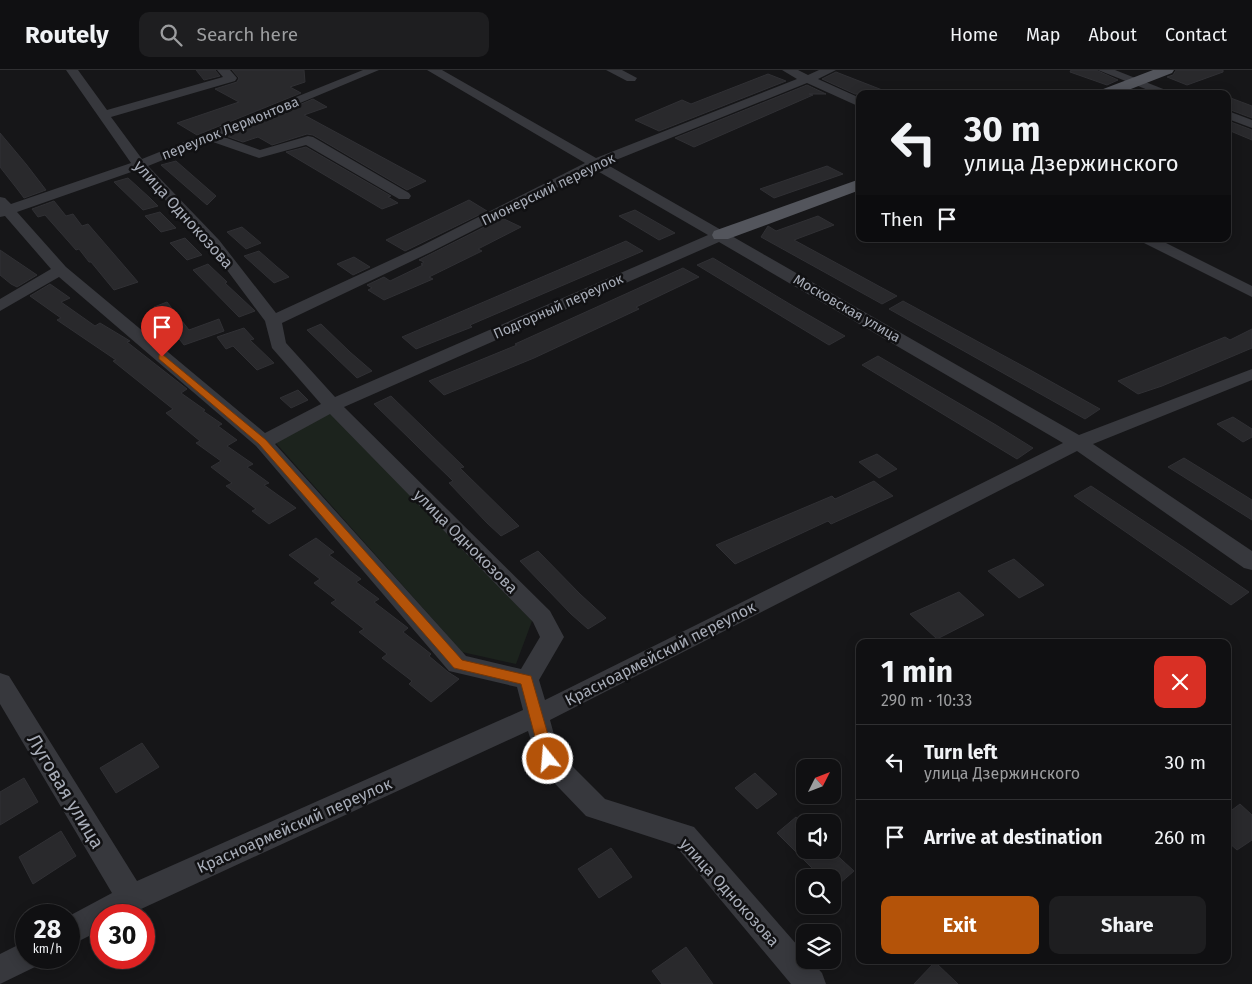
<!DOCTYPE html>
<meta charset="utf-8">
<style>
:root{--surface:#101012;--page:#1e1e20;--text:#f1f3f6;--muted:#9c9d9f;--line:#303032;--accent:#b45309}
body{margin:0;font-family:"Fira Sans",sans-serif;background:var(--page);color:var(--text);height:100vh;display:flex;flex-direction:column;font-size:19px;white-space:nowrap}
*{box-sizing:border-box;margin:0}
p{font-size:16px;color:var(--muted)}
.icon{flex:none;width:28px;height:28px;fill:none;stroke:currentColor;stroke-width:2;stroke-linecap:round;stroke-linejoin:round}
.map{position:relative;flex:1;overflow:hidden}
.drawer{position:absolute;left:856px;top:569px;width:375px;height:325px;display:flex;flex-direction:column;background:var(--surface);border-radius:10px;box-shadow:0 2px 12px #0003,0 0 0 1px var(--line)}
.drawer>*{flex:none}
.banner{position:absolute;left:856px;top:20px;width:375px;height:152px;border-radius:10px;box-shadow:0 2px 12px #0003,0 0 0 1px var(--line);background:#101012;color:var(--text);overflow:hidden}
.needle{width:32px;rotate:48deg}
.buttons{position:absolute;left:796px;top:689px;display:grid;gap:10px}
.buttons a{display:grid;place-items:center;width:45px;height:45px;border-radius:10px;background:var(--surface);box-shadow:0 2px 12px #0003,0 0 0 1px var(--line);font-size:25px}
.speed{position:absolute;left:15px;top:834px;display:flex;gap:10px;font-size:25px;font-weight:700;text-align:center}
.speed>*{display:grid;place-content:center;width:65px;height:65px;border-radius:50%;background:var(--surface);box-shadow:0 2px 12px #0003,0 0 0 1px var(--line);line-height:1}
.speed small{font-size:12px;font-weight:400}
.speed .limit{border:8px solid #d22;background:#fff;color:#111}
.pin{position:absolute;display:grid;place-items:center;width:42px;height:42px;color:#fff;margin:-51px -21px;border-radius:50% 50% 50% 0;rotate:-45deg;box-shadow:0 0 5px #0007}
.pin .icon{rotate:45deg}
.me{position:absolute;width:55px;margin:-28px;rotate:343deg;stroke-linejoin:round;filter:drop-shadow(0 0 4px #0008)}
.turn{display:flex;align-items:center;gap:18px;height:105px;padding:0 25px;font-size:22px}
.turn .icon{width:65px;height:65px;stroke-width:2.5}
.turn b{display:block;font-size:35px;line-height:42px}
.then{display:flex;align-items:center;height:48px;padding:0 25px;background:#0003;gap:10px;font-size:19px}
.round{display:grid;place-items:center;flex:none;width:52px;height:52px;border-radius:10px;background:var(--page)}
.overview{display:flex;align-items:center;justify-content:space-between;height:85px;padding:0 25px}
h1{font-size:30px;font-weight:700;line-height:38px}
.primary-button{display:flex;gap:10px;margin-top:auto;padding:10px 25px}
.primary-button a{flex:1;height:58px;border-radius:10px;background:var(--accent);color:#fff;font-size:20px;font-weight:700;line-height:58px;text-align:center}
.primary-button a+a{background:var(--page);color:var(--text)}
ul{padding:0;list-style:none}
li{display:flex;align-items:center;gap:15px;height:75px;padding:0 25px;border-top:1px solid var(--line)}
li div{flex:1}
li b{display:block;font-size:19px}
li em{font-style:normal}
header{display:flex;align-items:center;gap:30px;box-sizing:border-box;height:70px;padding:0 25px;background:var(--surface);border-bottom:1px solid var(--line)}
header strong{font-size:24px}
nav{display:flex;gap:28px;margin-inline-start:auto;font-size:18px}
.search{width:350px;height:45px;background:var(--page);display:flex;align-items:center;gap:12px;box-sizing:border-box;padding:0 18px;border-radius:10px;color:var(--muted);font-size:19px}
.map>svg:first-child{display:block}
</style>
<header>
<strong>Routely</strong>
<div class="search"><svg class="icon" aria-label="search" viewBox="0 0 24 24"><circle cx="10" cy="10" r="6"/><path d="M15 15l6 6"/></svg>Search here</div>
<nav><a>Home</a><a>Map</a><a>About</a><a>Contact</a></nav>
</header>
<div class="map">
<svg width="1252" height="914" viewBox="0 0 1252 914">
<rect width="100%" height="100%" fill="#161618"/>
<path fill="#1c231d" d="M330 341 532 551 516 594 462 582 274 371Z"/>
<g fill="#29292c" stroke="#303034">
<path d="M196 0H215L220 6 204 10Z"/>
<path d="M232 0H304L305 12 290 17 301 23 197 65 177 53 239 32 215 19 237 12 239 8Z"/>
<path d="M1071 0H1096L1118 10 1107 15 1070 2Z"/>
<path d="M1176 0H1223V2L1187 15 1167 7 1173 5Z"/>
<path d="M836 2 890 23 889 24H855L822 9Z"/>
<path d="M768 4 786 11 659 61 635 50 682 30 691 34Z"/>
<path d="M807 15 826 24H809L813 25 694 77 675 68Z"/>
<path d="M1228 27 1252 36V48L1228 39Z"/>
<path d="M313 29 327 37 304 45 426 111 407 120 313 65 307 64 272 75 258 67 243 72 226 66Z"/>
<path d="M1228 51 1252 60V70L1228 60Z"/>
<path d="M0 63 26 94 46 120 24 128 18 120 0 97Z"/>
<path d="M306 77 391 126 388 127 398 133 382 139 286 82Z"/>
<path d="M176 91 216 126 207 135 161 95Z"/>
<path d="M827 96 843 104 774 128 760 119Z"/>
<path d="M128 108 150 128 158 136 143 140 114 112Z"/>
<path d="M469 130 487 141 405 181 386 170Z"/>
<path d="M54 131 66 146 73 144 82 156 88 154 138 212 114 220 91 192H89L79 179 76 180 45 145 38 147 32 139Z"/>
<path d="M635 140 675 163 659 170 619 146Z"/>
<path d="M160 142 176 158 161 162 145 146Z"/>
<path d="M818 146 834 155 794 170 897 226 882 234 761 167 768 156 776 161Z"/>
<path d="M502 148 521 157 478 179 482 181 429 207 433 209 384 230 368 220 372 218 367 215 384 207 390 211 423 195 421 194 424 192 419 190Z"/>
<path d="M242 157 261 173 246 179 227 162Z"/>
<path d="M185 168 202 185 187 190 170 173Z"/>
<path d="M626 171 643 181 470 255 472 257 454 264 416 279 402 267Z"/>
<path d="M0 180 37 205 17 217 11 214 0 205Z"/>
<path d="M259 181 276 196 289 207 274 213 244 186Z"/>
<path d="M354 187 370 197 353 205 337 194Z"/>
<path d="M713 188 793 236 845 266 829 275 697 195Z"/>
<path d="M208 194 227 212 225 213 255 241 239 247 193 200Z"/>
<path d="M683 198 699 207 636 237 639 239 534 288 444 325 429 311 517 275 515 274Z"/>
<path d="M50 214 70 228 61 232 95 256 100 253 130 271 127 272 187 319 181 323 205 340 203 341 222 354 218 356 237 370 227 376 253 394 247 397 269 413 264 415 296 438 269 454 252 441 256 439 226 416 232 413 211 397 221 391 196 373 200 371 166 343 173 339 113 291 116 290 57 250 61 248 30 226Z"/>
<path d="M903 231 1032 301 1100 339 1085 349 889 239Z"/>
<path d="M167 232 189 260 219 249 224 261 184 275 154 237Z"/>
<path d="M321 254 350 282 372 301 357 308 307 260Z"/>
<path d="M244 258 254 269 250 270 274 293 257 300 233 276 226 279 217 267Z"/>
<path d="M1252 259V278L1162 316 1138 324 1118 311 1225 267 1230 270Z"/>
<path d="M878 286 996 355 1033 378 1017 389 862 295Z"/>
<path d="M298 320 308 330 291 338 280 328Z"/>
<path d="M391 326 464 397 460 398 519 456 501 466 487 453 449 413 453 411 374 334Z"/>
<path d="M1233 347 1252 359V367L1243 372 1217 354Z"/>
<path d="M877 384 897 399 879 408 859 392Z"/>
<path d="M1184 388 1252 430V450L1168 397Z"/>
<path d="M874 411 893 426 831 454 828 451 735 494 716 475 832 426 835 429Z"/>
<path d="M1091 416 1183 477 1249 522 1231 535 1074 426Z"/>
<path d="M316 468 334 482 329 485 361 509 356 512 379 529 374 532 408 558 403 562 431 584 429 586 448 602 459 609 431 632 409 614 412 611 382 588 387 584 359 562 364 559 331 533 336 530 314 513 320 509 289 485Z"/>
<path d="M538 481 580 524 606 548 588 559 571 544 520 491Z"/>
<path d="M1014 489 1044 515 1019 528 988 501Z"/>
<path d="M959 522 984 545 937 569 910 544Z"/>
<path d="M142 673 159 697 116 723 100 698Z"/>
<path d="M755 703 777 724 757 739 735 718Z"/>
<path d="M24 708 38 732 0 755V722Z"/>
<path d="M1240 734 1252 745V770L1237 780 1228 772V743Z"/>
<path d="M796 747 805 755V780H831L854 801 832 820V808H822L777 763Z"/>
<path d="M61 761 76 786 33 814 19 787Z"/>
<path d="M611 778 632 807 599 828 578 799Z"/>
<path d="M686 877 713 914H662L652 901Z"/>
<path d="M935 892 958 914H914Z"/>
</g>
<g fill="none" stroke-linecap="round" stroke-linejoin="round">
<g fill="#37383d" fill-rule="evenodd">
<path d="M66 0H78L107 40 223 7 217 0H230L237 8 235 11 111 47 142 89 363 0H379L221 66 260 80 308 66 313 67 409 123 411 126 409 129H399L306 75 259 88 210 71 148 96 219 170 276 243 421 176 585 93 427 0H442L596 88 797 9 782 0H798L808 5 819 0H836L818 9 860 28V37L807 13 606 94 1079 365 1252 299V310L1093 374 1252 481V500L1244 498 1077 381 550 650 559 683 605 729 694 757 805 884V890H810L822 903 826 914H791L675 775 586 746 539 697 528 661 128 845H101V860L69 876V846L112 823 0 634V603L9 606 137 811 523 640 517 617 449 601 256 376 59 207 0 241V229L51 199 5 146 0 147V127L5 128 11 134 131 93ZM594 99 708 165 335 327 286 273 282 253 431 182ZM137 100 209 176 265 251 272 278 321 334 265 363 66 197 17 142ZM719 172 1063 373 545 630 539 610 564 567 550 541 344 337ZM330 344 533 552 540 567 521 599 466 586 275 374Z"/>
<path d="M606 0H622L637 8 635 11H627Z"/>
<path d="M1098 0H1115L1176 24H1158Z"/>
<path d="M1228 41 1252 50V58L1228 49Z"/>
<path d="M1139 169H1158L1252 216V227L1142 172Z"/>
<path d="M26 871V888H40L37 896 0 914V884Z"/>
</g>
<g fill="#53555c" fill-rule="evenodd">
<path d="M1153 0H1174L1172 3 1118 24H1096L1098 21Z"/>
<path d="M860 109V120L728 169H714L712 165 714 161Z"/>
</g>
</g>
<path fill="#b45309" stroke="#753606" d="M162 284 266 370 462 590 531 606 555 689 553 694H543L541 689 521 614 454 598 259 374 159 289V285Z"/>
<g text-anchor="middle" stroke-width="5" stroke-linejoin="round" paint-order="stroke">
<g font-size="14" fill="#a8adb8" stroke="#111113">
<text transform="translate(230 58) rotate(-22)" y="5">переулок Лермонтова</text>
<text transform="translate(548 119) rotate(-26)" y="5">Пионерский переулок</text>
<text transform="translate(558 236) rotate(-24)" y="5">Подгорный переулок</text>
<text transform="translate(847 238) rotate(30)" y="5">Московская улица</text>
</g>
<g font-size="16" fill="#a8adb8" stroke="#111113">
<text transform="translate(184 144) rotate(48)" y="6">улица Однокозова</text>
<text transform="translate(466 471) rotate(45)" y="6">улица Однокозова</text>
<text transform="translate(660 583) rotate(-27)" y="6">Красноармейский переулок</text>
<text transform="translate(294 755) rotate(-24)" y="6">Красноармейский переулок</text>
<text transform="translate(730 822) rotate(48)" y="6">улица Однокозова</text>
</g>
<g font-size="19" fill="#a8adb8" stroke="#111113">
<text transform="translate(66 721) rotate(59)" y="7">Луговая улица</text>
</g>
</g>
</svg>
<div class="buttons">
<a><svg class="needle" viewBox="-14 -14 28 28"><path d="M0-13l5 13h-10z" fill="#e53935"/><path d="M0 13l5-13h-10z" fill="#9c9d9f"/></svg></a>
<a><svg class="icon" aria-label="sound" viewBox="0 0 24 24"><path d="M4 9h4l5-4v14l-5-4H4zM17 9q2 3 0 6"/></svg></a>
<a><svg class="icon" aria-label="search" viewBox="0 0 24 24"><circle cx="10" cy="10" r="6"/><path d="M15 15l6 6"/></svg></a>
<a><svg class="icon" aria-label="layers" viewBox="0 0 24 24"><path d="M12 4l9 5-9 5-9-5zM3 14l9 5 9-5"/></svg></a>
</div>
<div class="speed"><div>28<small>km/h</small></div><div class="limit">30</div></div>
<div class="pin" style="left:162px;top:287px;background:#d93025"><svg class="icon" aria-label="arrive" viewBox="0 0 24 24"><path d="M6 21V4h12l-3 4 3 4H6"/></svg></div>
<svg class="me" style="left:548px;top:689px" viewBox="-20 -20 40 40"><circle r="17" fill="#b45309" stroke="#fff" stroke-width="3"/><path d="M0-11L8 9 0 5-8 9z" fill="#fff"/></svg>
<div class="banner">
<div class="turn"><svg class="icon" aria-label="left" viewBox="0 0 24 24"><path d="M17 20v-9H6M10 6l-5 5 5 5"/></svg><div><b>30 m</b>улица Дзержинского</div></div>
<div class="then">Then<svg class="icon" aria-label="arrive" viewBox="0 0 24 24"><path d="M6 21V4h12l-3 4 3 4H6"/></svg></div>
</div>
<section class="drawer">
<div class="overview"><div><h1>1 min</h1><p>290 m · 10:33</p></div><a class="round" style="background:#d93025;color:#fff"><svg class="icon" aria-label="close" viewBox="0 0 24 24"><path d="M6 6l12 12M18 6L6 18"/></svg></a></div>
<ul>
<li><svg class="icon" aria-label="left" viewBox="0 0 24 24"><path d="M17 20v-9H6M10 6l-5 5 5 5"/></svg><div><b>Turn left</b><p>улица Дзержинского</p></div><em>30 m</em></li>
<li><svg class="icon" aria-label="arrive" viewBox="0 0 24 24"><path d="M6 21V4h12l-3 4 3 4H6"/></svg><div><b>Arrive at destination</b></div><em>260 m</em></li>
</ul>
<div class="primary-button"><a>Exit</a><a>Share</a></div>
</section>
</div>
